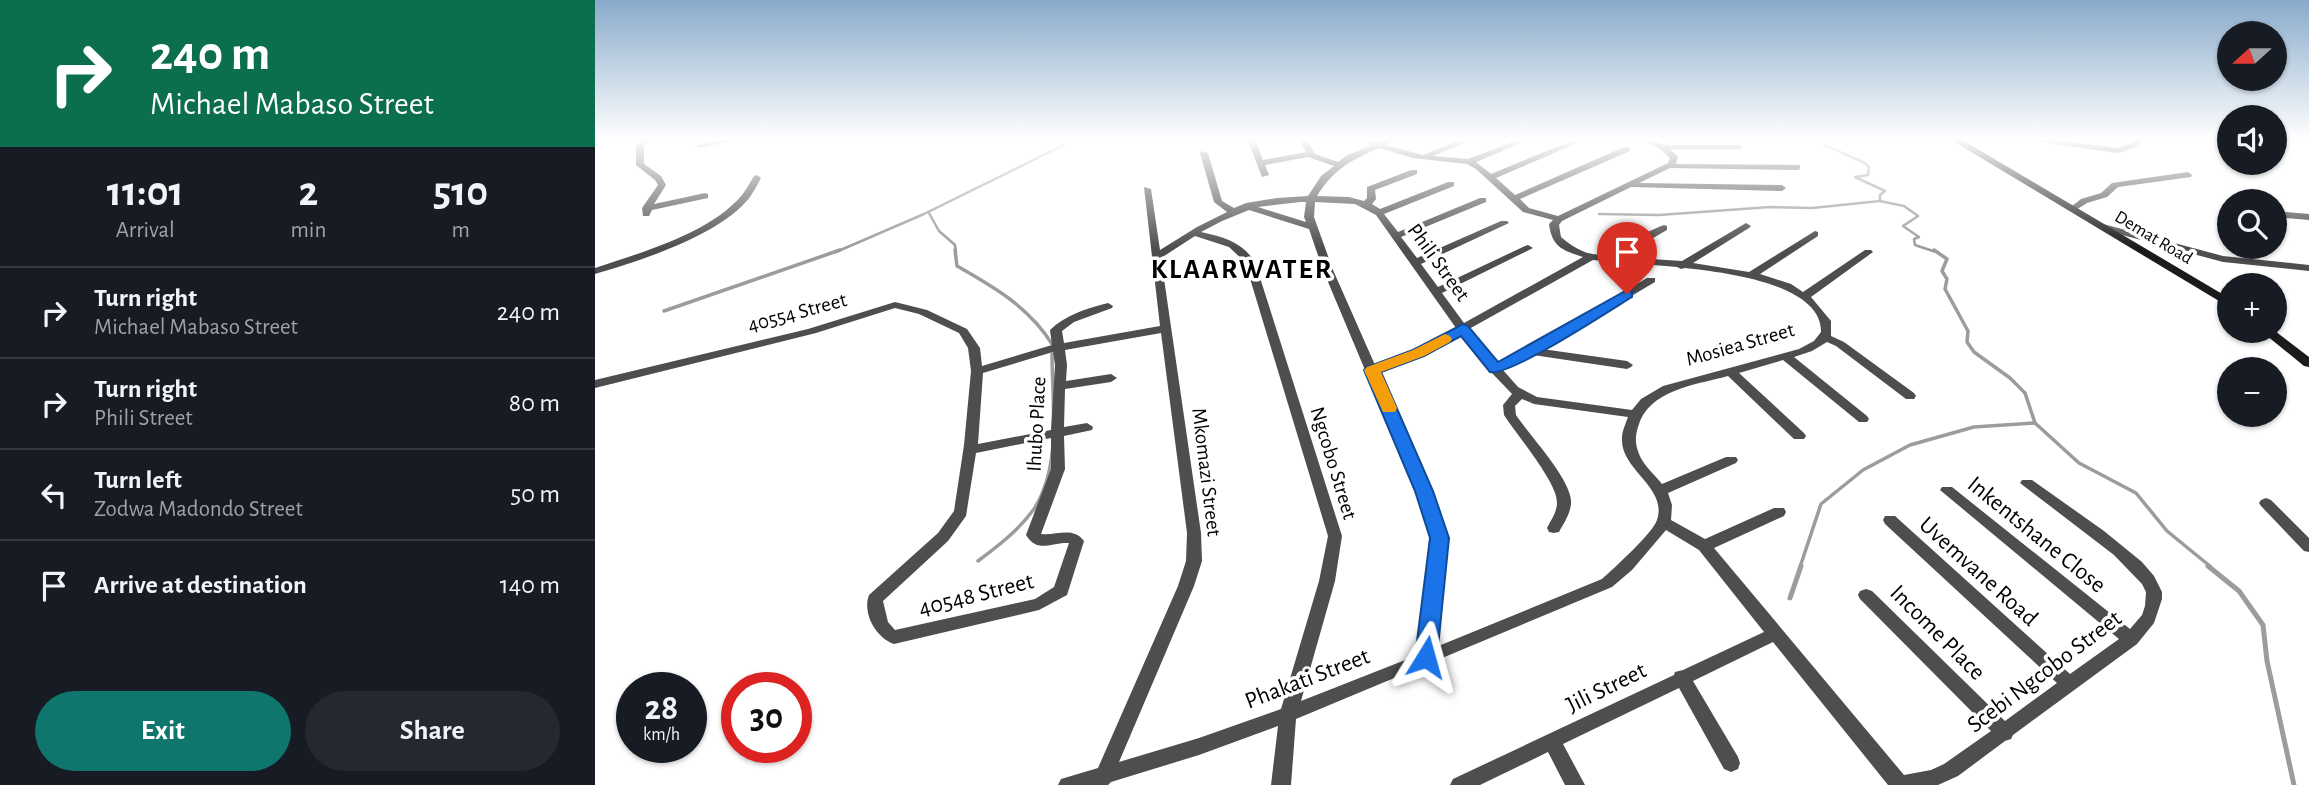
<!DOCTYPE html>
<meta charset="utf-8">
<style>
:root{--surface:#171b24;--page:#242831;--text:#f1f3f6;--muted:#9ea1a6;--line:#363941;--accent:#0f766e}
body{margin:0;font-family:"Alegreya Sans",sans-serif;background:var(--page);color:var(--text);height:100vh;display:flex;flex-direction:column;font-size:26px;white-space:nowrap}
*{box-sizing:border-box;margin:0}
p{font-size:23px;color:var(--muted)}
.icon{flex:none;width:38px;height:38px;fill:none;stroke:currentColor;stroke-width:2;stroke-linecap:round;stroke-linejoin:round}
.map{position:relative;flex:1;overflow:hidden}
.sheet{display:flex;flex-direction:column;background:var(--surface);width:595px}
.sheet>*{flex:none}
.banner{background:#0b6e4f;color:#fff;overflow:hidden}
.needle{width:46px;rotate:249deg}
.buttons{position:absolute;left:1622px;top:21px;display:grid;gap:14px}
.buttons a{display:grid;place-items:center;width:70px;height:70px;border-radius:50%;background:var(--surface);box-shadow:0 2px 5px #0004;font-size:35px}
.speed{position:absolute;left:21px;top:672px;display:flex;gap:14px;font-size:35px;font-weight:700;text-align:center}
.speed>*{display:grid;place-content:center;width:91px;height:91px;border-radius:50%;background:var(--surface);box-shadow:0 2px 5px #0004;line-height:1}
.speed small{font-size:18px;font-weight:400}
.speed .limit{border:10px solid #d22;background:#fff;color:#111}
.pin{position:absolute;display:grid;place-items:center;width:60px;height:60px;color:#fff;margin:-72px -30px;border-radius:50% 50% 50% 0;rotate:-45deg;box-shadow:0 0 7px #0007}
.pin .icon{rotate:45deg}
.me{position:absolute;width:77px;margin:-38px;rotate:8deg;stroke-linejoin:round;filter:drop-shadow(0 0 5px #0008)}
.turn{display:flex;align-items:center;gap:24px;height:147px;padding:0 35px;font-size:32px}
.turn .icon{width:91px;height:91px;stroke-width:2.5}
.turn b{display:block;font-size:49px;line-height:60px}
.eta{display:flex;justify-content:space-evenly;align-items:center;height:119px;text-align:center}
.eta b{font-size:42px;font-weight:700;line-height:49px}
.cta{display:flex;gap:14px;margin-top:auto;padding:14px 35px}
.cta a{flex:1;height:80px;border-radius:42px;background:var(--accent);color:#fff;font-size:28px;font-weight:700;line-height:80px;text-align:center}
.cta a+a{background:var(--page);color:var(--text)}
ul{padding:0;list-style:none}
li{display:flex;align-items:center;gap:21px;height:91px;padding:0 35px;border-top:2px solid var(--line)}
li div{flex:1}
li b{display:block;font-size:26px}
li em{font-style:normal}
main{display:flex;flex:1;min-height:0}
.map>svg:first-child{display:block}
</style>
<main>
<section class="sheet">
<div class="banner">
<div class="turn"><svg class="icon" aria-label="right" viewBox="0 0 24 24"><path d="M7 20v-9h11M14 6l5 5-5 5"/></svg><div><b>240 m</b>Michael Mabaso Street</div></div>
</div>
<div class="eta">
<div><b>11:01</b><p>Arrival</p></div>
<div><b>2</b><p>min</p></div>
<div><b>510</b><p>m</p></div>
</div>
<ul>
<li><svg class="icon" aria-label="right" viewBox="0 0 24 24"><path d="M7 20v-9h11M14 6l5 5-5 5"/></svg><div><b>Turn right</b><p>Michael Mabaso Street</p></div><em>240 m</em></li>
<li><svg class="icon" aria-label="right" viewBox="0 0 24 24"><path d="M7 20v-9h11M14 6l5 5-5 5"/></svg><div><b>Turn right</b><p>Phili Street</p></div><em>80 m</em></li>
<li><svg class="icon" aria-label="left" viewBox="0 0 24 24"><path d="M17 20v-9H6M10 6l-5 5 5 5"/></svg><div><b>Turn left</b><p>Zodwa Madondo Street</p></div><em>50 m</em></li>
<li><svg class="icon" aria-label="arrive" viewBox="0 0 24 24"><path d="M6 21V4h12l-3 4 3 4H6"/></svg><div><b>Arrive at destination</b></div><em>140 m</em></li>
</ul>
<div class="cta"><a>Exit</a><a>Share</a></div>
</section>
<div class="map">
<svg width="1714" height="785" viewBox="0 0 1714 785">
<rect width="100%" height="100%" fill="#fff"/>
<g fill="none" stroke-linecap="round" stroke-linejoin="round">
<g stroke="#9c9c9c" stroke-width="2.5">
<path d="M1214 138 1270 163 1274 167 1273 175 1260 177 1290 191 1285 195V201L1309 206 1323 216 1308 226 1324 237 1319 239 1320 245 1341 252"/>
<path d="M334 213 344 231 360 245 361 252"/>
<path d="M1004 214 1064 215 1175 207 1217 208 1285 201"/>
<path d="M241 252 329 214 483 138"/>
</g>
<g stroke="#9c9c9c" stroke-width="3.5">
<path d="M360 250 362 266C399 287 434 307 457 344"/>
<path d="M1339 250 1352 259 1347 271 1352 279 1350 289 1373 331 1372 342 1379 352 1415 378 1430 393 1440 423 1484 463 1541 493 1572 531 1616 567"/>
<path d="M69 311 245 250"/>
<path d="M383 561C403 546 424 530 439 509 467 466 457 403 457 354"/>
<path d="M1205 567 1226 504 1268 470 1315 445 1379 427 1440 423"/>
</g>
<g stroke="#9c9c9c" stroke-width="5">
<path d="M1613 566 1644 591 1668 625 1672 661 1699 785"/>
<path d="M1195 598 1206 566"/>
</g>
<g fill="#4e4e4e" fill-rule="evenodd">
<path d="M47 138H55L49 147V164L66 176 71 185 59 204 110 193 113 194V198L57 210 54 216H48L47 208 63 185 60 180 41 165V147Z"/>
<path d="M134 138H152L104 148 100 146Z"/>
<path d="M652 138H660L668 160 711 152 703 138H711L720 154 743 162 751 156 776 145 758 138H770L783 142 792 138H803L791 145 828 155 869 138H881L838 156 873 159 927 138H938L881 162 896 174 983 138H994L901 178 920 195 1029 147H1035V151L925 199 934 208 963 216 1073 163 1075 158 1065 149 1041 138H1052L1069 145H1144L1148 147 1144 149H1075L1083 157 1081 164 1205 165V169L1202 170 1075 168 1044 183 1187 185 1191 188 1187 191 1036 187 967 221 964 225 966 237C1012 276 1026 240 1069 225L1072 226V230L1025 257 1087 261 1151 223 1156 226 1154 228 1098 263 1154 272 1220 231 1223 232V236L1165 274 1196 284 1208 292 1270 250H1276L1278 252 1216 297 1236 321V336L1249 342 1319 393 1321 396 1319 399H1311L1241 346 1232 342 1217 351 1199 357 1272 416 1274 419 1272 422H1264L1188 360 1144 373 1209 433 1211 436 1209 439H1199L1133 376C1100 385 1053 390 1043 427 1040 437 1040 444 1044 454 1048 465 1060 475 1067 484L1131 457H1141L1143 460 1141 463 1073 493 1077 505 1076 520 1110 539 1179 508H1189L1191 512 1189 516 1119 548 1309 775 1336 770 1349 764 1396 731 1265 599 1263 595 1265 591 1271 589 1277 591 1410 721 1462 683 1290 524 1288 520 1290 516H1300L1475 674 1524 639 1345 490 1347 487H1357L1535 629 1547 615 1550 606 1551 592 1547 584 1519 555 1425 483 1427 480H1437L1509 531 1547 562 1559 576 1567 592V599L1559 623 1542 644 1418 735 1416 739 1410 741 1363 776 1343 785H1293L1178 642 1098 681 1143 757 1145 763 1143 769 1136 772 1129 769 1084 688 968 744 990 785H970L953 752 885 785H855L858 779 1079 675 1080 672 1088 670 1169 632 1104 550 1071 530 1037 570 1017 587 701 719 696 785H676L683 726 604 755 516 782 513 785H463L466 779 503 768 583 586 591 561 592 533 566 333 470 350 472 365 471 381 516 374 522 378 516 382 470 389 469 427 492 423 498 427 497 430 469 436 470 469 446 534C461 536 478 526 489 541L472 595 444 610 299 644C281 638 267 613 274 595L343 533 359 511 369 445 376 371 373 348 364 333 324 314 300 308 221 333 0 388V380L213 329 300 302 332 310 372 329 385 348 387 366 457 345 455 330C470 315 493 308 513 303L518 306 517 308 479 322 467 331 469 343 565 326 549 187 556 189 565 250 602 227 632 212 619 202 605 153 606 151 613 153 627 201 639 208 651 203 682 198 713 196 726 176 739 166 713 157 670 165 674 175 667 177ZM784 148 818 158 872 164 881 169 928 212 958 220 954 224C957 247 967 250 988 257L869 323 847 293 938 248 933 245 930 246 843 287 826 264 914 223 912 221H906L822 258 806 237 891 202V198H885L803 232 789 214 859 186V182H853L785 209 777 204 781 199 780 190 822 174V170H816L772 187V198L769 201 754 197 722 196C738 170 756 160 784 148ZM705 202H711L709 217 711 222 663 207ZM720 202 760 204 781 215 861 328 820 351 780 365 738 270 719 217ZM654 210 714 229 728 270 833 520C841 566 830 609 823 655L706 701 740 581 747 536 660 262C647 242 629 237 606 232L627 221ZM600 236 634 247 650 262 733 536 724 581 686 709 604 738 524 762 599 586 607 561 606 533 566 258ZM998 260 1082 267 1086 269 1090 268C1126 272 1227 283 1226 332L1219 341 1204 349 1068 386 1046 399 1037 410 942 397 923 387 908 370 938 355 1032 369 1036 367 1038 365 1032 361 947 349 1060 282V278H1052L932 349 903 363 874 329ZM866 334 896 372 917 394 908 405 909 415C921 434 963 483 962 503 962 512 956 520 952 528L954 532 959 533 964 532C969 523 977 511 976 500 974 477 935 436 921 415L920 406 927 399 939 404 1033 417C1031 423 1027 431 1027 438 1025 470 1073 487 1062 520 1058 533 1018 569 1007 579L841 647C847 604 855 563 847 520L783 372 828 355ZM458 352 460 365 456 430 383 444 388 373ZM456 438V469L431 535C443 554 455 542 474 543L459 587 440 599 300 630 293 622 288 601 353 541 371 516 381 453Z"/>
<path d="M1425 138H1447L1522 148 1538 142 1540 138H1548L1544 146 1523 153 1429 140Z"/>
<path d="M1593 172 1597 175 1596 177 1523 187 1512 197 1492 203 1478 212 1473 209 1486 199 1506 193 1517 183Z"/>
<path d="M162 175 166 178C163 184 159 191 155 197 126 235 45 261 0 274V268C47 252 114 234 147 195 152 189 155 182 159 176Z"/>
<path d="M1680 211 1714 214V220L1680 217Z"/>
<path d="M1508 224 1628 256 1714 265V271L1628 262 1505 229 1503 227Z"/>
<path d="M1671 498 1676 500 1714 538V552L1709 551 1666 506 1664 503 1666 500Z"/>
</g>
<g fill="#1b1b1b" fill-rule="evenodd">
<path d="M1353 138H1364L1634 298V307Z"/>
<path d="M1666 331H1680L1714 357V367L1709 366Z"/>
</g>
</g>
<linearGradient id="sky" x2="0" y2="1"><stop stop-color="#89aaca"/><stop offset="0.56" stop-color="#fff"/><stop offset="1" stop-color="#fff" stop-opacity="0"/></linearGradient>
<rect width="1714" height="248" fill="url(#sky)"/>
<path fill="#1a73e8" stroke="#114b97" stroke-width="2" d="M1032 290 1037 291V297C1014 311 914 377 895 372L866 336 829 356 786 372 838 491 854 538 842 657 839 664 831 666 824 664 820 657 835 538 820 491 769 370 772 367 818 350 868 324 873 326 903 362Z"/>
<path fill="#f59e0b" d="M850 334 855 336 857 339 855 342 829 356 786 372 802 408 800 412H788L769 370 772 367 818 350Z"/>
<g text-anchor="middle" stroke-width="7" stroke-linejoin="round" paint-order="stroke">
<g font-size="18" fill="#000" stroke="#fff">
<text transform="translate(1559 237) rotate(31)" y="6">Demat Road</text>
</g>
<g font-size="21" fill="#000" stroke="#fff">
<text transform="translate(844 262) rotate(54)" y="7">Phili Street</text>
<text transform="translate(202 312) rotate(-15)" y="7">40554 Street</text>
<text transform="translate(1145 344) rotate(-16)" y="7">Mosiea Street</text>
<text transform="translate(441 424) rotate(-87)" y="7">Ihubo Place</text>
<text transform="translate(739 463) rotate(73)" y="7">Ngcobo Street</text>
<text transform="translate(612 472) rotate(83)" y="7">Mkomazi Street</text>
</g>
<g font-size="24" fill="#000" stroke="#fff">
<text transform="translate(1442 534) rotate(39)" y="8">Inkentshane Close</text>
<text transform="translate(1384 571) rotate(42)" y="8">Uvemvane Road</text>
<text transform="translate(381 594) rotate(-14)" y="8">40548 Street</text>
<text transform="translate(1343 632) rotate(45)" y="8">Income Place</text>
<text transform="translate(1449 671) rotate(-37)" y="8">Scebi Ngcobo Street</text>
<text transform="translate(712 678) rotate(-21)" y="8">Phakati Street</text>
<text transform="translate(1011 687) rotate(-26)" y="8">Jili Street</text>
</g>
<g font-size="28" font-weight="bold" letter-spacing="2" fill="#000" stroke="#fff">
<text x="647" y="278">KLAARWATER</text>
</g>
</g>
</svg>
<div class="buttons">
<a><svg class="needle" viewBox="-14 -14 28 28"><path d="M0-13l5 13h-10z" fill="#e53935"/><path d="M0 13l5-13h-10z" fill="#9ea1a6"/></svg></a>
<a><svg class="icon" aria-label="sound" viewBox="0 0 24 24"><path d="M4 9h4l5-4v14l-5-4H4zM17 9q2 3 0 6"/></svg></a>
<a><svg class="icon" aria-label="search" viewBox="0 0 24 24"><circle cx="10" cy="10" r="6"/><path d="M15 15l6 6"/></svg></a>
<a>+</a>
<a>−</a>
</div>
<div class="speed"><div>28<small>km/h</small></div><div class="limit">30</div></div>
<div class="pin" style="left:1032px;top:294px;background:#d93025"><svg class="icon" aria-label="arrive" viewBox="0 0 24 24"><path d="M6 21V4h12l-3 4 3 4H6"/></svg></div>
<svg class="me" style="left:831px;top:657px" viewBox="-20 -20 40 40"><path d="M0-17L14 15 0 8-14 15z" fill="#1a73e8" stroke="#fff" stroke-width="4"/></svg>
</div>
</main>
